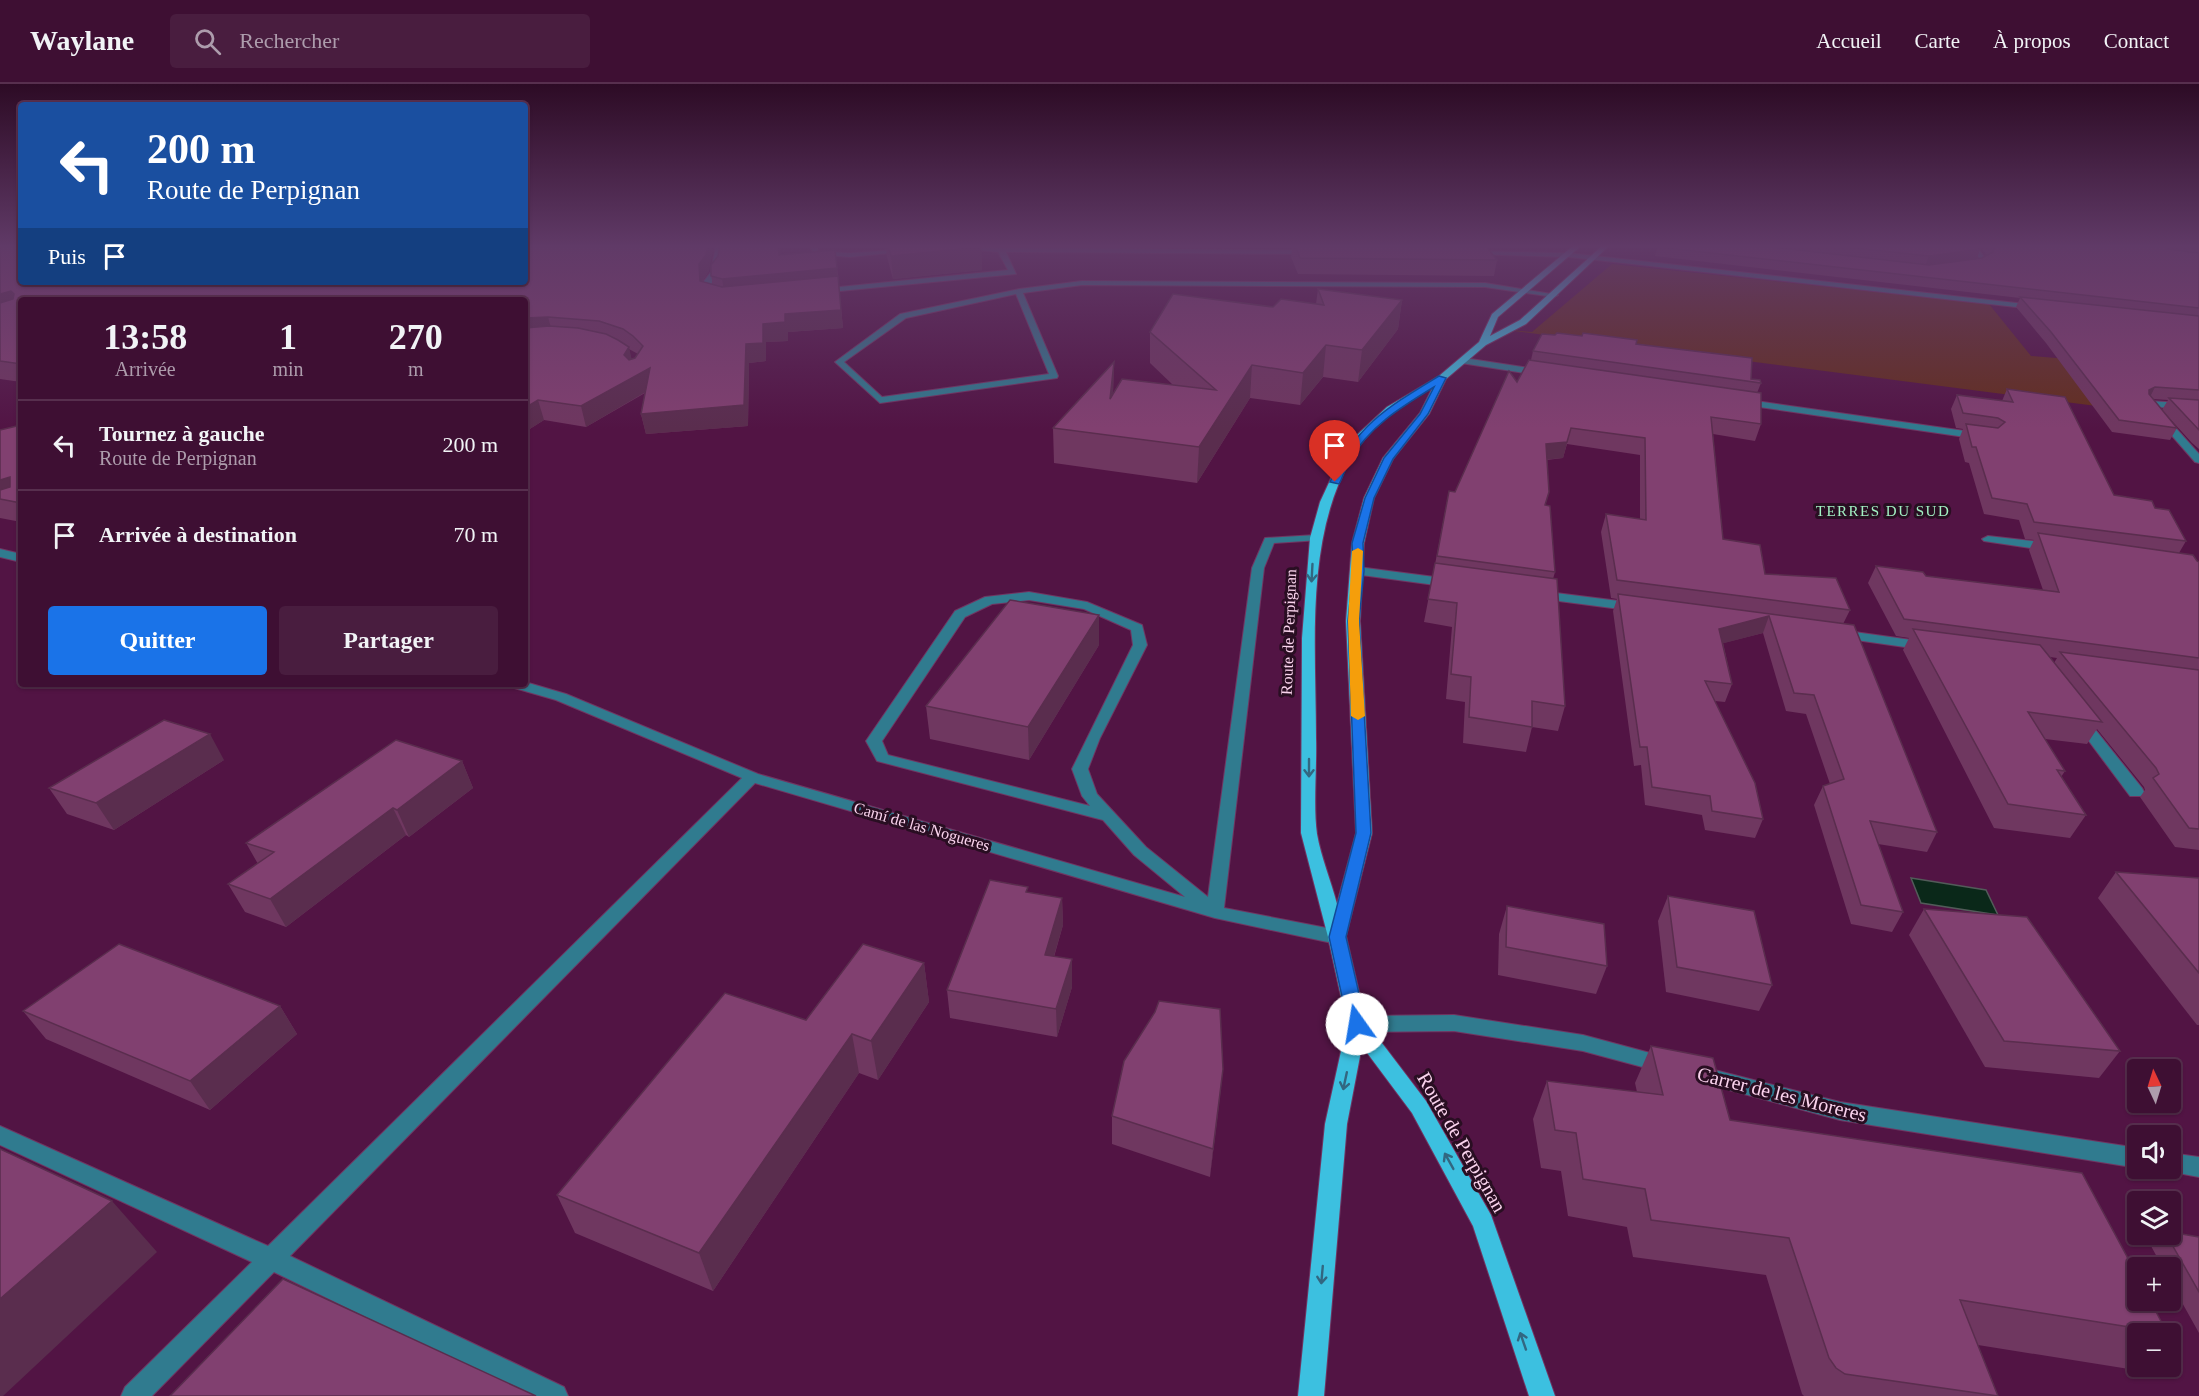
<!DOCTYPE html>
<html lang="fr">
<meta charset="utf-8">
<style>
:root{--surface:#3e0f33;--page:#491d3f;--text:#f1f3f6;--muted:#ad9cac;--line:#572f4e;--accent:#1a73e8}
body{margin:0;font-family:Georgia,serif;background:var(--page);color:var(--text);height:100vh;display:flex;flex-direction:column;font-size:22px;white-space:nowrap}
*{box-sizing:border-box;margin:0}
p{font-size:20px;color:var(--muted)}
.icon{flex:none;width:33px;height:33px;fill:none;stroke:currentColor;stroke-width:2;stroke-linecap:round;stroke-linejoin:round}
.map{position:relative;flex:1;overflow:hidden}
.sheet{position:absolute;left:18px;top:213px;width:510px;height:390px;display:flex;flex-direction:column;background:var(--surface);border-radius:6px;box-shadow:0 2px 4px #0004,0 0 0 2px var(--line)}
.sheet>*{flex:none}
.top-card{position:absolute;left:18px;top:18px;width:510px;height:183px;border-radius:6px;box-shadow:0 2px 4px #0004,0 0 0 2px var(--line);background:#1a4fa0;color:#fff;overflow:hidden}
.needle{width:39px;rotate:356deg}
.fabs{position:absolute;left:2127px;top:975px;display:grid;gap:12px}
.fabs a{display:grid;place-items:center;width:54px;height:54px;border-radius:6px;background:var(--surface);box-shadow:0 2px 4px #0004,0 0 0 2px var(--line);font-size:30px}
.pin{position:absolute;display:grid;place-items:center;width:51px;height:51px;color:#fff;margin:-62px -26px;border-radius:50% 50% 50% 0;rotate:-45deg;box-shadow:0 0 6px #0007}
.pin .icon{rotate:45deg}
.me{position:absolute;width:66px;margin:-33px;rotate:347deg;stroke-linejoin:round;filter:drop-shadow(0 0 4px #0008)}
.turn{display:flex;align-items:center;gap:21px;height:126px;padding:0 30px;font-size:27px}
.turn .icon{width:78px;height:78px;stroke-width:2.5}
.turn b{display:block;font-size:42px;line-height:51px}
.then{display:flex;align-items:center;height:57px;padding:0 30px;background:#0003;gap:12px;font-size:22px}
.eta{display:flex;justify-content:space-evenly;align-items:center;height:102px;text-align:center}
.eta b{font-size:36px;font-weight:700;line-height:42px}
.primary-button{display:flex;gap:12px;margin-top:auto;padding:12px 30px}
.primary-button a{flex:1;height:69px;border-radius:6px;background:var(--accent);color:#fff;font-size:24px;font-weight:700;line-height:69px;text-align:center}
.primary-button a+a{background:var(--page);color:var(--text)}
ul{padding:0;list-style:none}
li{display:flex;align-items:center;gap:18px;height:90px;padding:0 30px;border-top:2px solid var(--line)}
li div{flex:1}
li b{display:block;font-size:22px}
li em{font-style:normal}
header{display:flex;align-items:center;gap:36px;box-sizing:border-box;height:84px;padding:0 30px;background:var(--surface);border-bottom:2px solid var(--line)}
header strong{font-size:28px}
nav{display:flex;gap:33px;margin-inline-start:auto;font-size:21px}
.search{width:420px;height:54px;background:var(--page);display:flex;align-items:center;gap:15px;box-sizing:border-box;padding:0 21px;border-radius:6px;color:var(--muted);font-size:22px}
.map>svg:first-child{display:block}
</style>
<header>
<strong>Waylane</strong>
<div class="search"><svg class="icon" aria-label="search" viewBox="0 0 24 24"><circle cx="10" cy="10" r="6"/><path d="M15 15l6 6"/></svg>Rechercher</div>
<nav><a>Accueil</a><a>Carte</a><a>À propos</a><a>Contact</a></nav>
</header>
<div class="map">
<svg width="2199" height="1312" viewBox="0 0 2199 1312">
<rect width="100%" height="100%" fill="#521444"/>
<path fill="#632e1d" d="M1612 180 1989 220 2031 272 2081 276 2159 330 1514 247 1508 251 1512 246 1532 248Z"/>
<path fill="#0a2819" stroke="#525b59" stroke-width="1.5" d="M1911 794 1986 806 1998 831 1921 819Z"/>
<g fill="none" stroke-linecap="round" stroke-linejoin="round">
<defs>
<g id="minor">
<path d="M716 161H722L719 188 712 197V211L718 214 714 216 704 212V197L711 188Z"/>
<path d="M809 161H816L818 167 850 169 907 165 910 167 850 173 814 170Z"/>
<path d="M975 161 1001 164 1312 166 1315 168 1312 170 1006 168 1016 190 819 209 815 207 819 205 1008 186 998 168 958 164Z"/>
<path d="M1969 161H1976L1986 176 1981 181 1964 183V179L1980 175Z"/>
<path d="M1471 167 1569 169 2035 221 2039 223 2035 225 1569 173 1469 170Z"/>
<path d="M1082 197 1485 199 1558 211 1554 213 1485 203 1082 201 1023 209 1058 292 1057 294 880 319 835 278 900 230 1019 205ZM1016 210 1049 290 882 313 844 278 906 234Z"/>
<path d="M1464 274 1543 286 1547 289 1543 292 1461 279 1460 277Z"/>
<path d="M1742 315 1979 349 1984 352 1979 355 1739 320V316Z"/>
<path d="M2149 317 2199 320V326L2157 323 2199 370V379L2195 378 2146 322 2144 320Z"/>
<path d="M1316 451 1320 452V456L1274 459 1264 484 1224 824 1337 846 1343 848 1346 853 1343 858 1337 860 1215 834 755 699 290 1172 564 1303 568 1312H527L274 1188 152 1312H121L125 1303 252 1178 0 1061V1042L268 1162 742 694 556 616 511 603 509 600H525V598L566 610 758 690 1185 813 1134 771 1103 736 877 677 866 657 955 527 985 513 1029 508 1087 518 1142 541 1147 561 1100 654 1088 685 1097 710 1146 763 1208 813 1252 484 1265 454ZM1029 516 1084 525 1131 546 1133 561 1072 685 1082 712 1090 722 888 671 882 657 965 533 992 520Z"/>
<path d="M1988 452 2050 459 2056 463 2050 467 1984 457 1982 455Z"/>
<path d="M0 465 21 470V478L0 473Z"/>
<path d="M1358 483 1450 495 1456 499 1450 503 1354 490 1352 487Z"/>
<path d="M1540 507 1635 519 1641 523 1635 527 1536 514 1534 511 1536 508Z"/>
<path d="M1840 546 1926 558 1933 562 1926 566 1835 553 1833 550 1835 547Z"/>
<path d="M2081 633 2086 634 2142 704 2144 708 2142 712H2130L2074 637Z"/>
<path d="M1454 931 1583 951 1665 973 1672 975 1675 981 1672 987 1665 989 1583 967 1454 947 1357 948 1350 946 1347 940 1350 934 1357 932Z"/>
<path d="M1699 982 1840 1018 2138 1064V1084L1840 1036 1692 996 1689 990 1692 984Z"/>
<path d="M2170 1069 2199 1073V1093L2162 1086 2170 1084Z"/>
</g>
<path id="major" d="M1574 161H1582L1498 233 1490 252 1520 236 1603 161H1610L1526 240 1486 261 1446 295 1429 330 1393 375 1374 414 1364 459 1360 537 1372 749 1346 852 1366 938 1426 1017 1491 1131 1555 1312H1529L1473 1142 1412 1029 1362 962 1347 1040 1324 1312H1298L1325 1040 1347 940 1328 853 1301 749 1302 554 1310 454 1320 418 1339 377 1357 351 1387 323 1439 292 1479 258 1492 230ZM1433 303 1420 329 1383 374 1364 414 1352 459 1346 537 1356 749 1337 820C1331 797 1321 773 1317 750 1313 722 1317 683 1316 654 1316 565 1305 459 1349 378 1367 343 1400 323 1433 303Z"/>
</defs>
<use href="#minor" stroke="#703662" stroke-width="2"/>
<use href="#major" stroke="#703662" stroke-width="2"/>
<use href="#minor" fill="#307b8f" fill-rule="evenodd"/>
<use href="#major" fill="#3cc0e0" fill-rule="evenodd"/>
</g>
<g fill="#6f3760" fill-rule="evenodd">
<path d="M0 161 21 198 709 187 702 198 713 200 711 192 781 170 837 182 843 244 788 248V257L766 258V277L749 279 748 342 646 350 641 330 645 309 586 343 544 336 525 348V216H21V298L0 295ZM629 265 638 270 635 274 631 275Z"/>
<path d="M884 161H980L981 163 982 186 893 195 887 173 886 164 885 165Z"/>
<path d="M1287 161H1489L1488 164H1487L1497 176 1494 192 1298 190 1291 173 1292 164H1288Z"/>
<path d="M1658 161H1978L1980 165 1977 174H1982L1987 171 1979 161H2199V365L2192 359 2162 326 2168 316 2153 315 2177 344 2170 356 2112 348 2046 259 2016 223 2020 214 1655 172Z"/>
<path d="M1318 205 1402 216 1398 245 1358 298 1323 293 1300 321 1250 314 1197 399 1054 379 1053 344 1114 278 1113 309 1173 301 1150 279V248L1273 223 1316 220Z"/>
<path d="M1636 260 1751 295 1761 299 1757 309 1761 340 1755 357 1713 350 1723 455 1765 490 1850 526 1843 540 1937 748 1927 768 1878 760 1903 828 1892 848 1851 840 1814 721 1823 702 1830 700 1806 630 1786 627 1763 549 1723 559 1732 600 1725 618 1715 617 1763 735 1755 754 1705 746 1702 731 1645 721 1641 681 1634 682 1613 527 1617 515 1611 514 1601 448 1606 430 1640 435V371L1567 360 1563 374 1547 376 1546 421 1555 488 1553 495 1565 622 1558 647 1532 643 1526 668 1463 659 1465 618 1446 615 1452 543 1424 538 1449 407 1455 408 1517 298 1531 276 1533 267Z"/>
<path d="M2007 305 2114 411 2155 424 2186 457 2179 469 2199 478V766L2175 763 2140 713 2145 706 2144 703 2097 645 2087 660 2045 655 2065 687 2061 693 2086 731 2070 754 1994 744 1903 566 1909 554 1896 552 1868 499 1876 482 1926 492 2043 506 2029 466 2034 456 2025 455 2019 436 1984 430 1969 379 1965 378 1959 355 1963 345 1956 344 1951 325 1957 311 2002 317ZM2050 573 2057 574 2054 579Z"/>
<path d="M21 341V438L0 434V346Z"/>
<path d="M1099 561 1029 676 930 655 926 622Z"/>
<path d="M224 676 114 746 67 730 49 704Z"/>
<path d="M462 677 473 704 409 753 406 751 286 843 245 828 228 800 258 780 246 759Z"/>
<path d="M2116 788 2199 794V941H2197L2098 814Z"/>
<path d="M1028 808 1062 814 1063 841 1054 873 1072 903 1057 953 950 934 947 906Z"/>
<path d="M1668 812 1772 901 1759 927 1666 908 1658 837Z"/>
<path d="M1507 822 1607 882 1596 910 1498 891 1499 850Z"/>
<path d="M1924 825 2120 967 2099 994 1985 983 1909 851Z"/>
<path d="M924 879 929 918 878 996 859 989 713 1207 575 1149 557 1111 806 936Z"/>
<path d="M280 922 297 950 210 1026 46 955 23 927Z"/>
<path d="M1155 928 1223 985 1210 1093 1112 1060V1032Z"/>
<path d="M1651 962 1730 1036 2167 1249 2138 1250V1277L2129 1285 1978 1261 1998 1312H1804L1802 1310 1766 1191 1633 1173 1627 1143 1568 1132 1561 1087 1541 1084 1533 1035 1547 997 1637 1008 1635 999Z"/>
<path d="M2162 1150 2199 1153V1249L2170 1197V1184H2163L2151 1162Z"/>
</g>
<g fill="#5a2d4e">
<path d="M708 161H714L709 187 702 197 703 214 700 197 699 180Z"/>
<path d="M778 161H780L781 187 779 171Z"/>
<path d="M981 163 982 186 893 195 891 172Z"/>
<path d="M1980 165 1977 174 1925 182 1929 172Z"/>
<path d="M835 166 843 244 788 248V257L766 258V277L749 279 748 342 646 350 641 330 725 212 722 195Z"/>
<path d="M49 198H106L57 216 48 199Z"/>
<path d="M221 198H270L226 216 217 199Z"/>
<path d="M349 198H393L353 216 345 199Z"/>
<path d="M11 207 20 225 0 230V210Z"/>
<path d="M1402 216 1398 245 1358 298 1362 266Z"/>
<path d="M548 233 553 251 525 253V234Z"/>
<path d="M1326 261 1323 293 1300 321 1303 289Z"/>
<path d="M629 263 633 282 624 271Z"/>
<path d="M1114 278 1113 310 1110 315Z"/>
<path d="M1252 281 1250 314 1197 399 1199 363Z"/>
<path d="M650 284 654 303 586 343 581 322Z"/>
<path d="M2155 303 2149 315V306Z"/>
<path d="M538 316 544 336 525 348V324Z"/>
<path d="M1571 344 1563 374 1542 376 1546 360Z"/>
<path d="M10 393 21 412 0 415V396Z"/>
<path d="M1099 531V561L1029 676 1028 643Z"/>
<path d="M1769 532 1763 549 1713 562 1719 545Z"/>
<path d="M210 650 224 676 114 746 96 719Z"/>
<path d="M462 677 473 704 409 753 397 726Z"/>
<path d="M393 724 406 751 286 843 270 815Z"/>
<path d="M1062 814 1063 841 1046 899 1045 871Z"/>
<path d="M1072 875V903L1057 953 1056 925Z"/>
<path d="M924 879 929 918 878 996 871 957Z"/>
<path d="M280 922 297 950 210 1026 190 997Z"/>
<path d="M852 950 859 989 713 1207 699 1169Z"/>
<path d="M1223 985 1220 1013 1210 1093 1213 1065Z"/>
<path d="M112 1117 157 1168 3 1312H0V1215Z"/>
</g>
<g fill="#814070" stroke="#5a2d4e" stroke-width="1.5">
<path d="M0 161H21V198H49L48 199 63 201 72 198H221L217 199 231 201 240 198H349L345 199 360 201 367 198H525V161H708L706 171 699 180 700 197 722 203 838 192 841 226 785 230V238L763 240V259L746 260 744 321 641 330 650 284 581 322 538 316 525 324V244L549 242 578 244 606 250 618 256 629 263 624 271 629 276 635 274 643 262 633 252 623 245 599 237 548 233 525 234V216H21V280L0 277V219L13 215 14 210 11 207 0 210Z"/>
<path d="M720 161H778L779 171 835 166 837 184 722 195 711 192V181L718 172Z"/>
<path d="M888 161H980L981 163 891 172Z"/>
<path d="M1295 161H1485L1497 176 1300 174Z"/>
<path d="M1658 161H1755L1929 181 1982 174 1993 168 1994 164 1991 161H2169L2167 165 2199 169V224L1658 163Z"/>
<path d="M1826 161H1978L1980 165 1929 172Z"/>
<path d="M1318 205 1402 216 1362 266 1326 261 1303 289 1252 281 1199 363 1053 344 1114 278 1110 315 1122 295 1216 306 1150 248 1173 210 1273 223 1281 215 1324 221Z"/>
<path d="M2020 213 2199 232V306L2155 303 2149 306V310L2177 344 2119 336 2051 248Z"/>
<path d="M1557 249 1582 252 1583 249 1637 256 1636 260 1752 274 1751 295 1760 296 1761 299 1533 267 1542 250 1555 251Z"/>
<path d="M1529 276 1761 309V340L1711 333 1723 455 1760 461 1765 490 1836 494 1850 526 1617 496 1606 430 1646 436 1645 354 1571 344 1567 358 1546 360 1549 408 1545 421 1550 422 1555 488 1437 472 1449 407 1455 408 1509 287 1517 298Z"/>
<path d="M2007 305 2065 313 2114 411 2152 417 2155 424 2169 426 2186 457 2034 438 2027 420 1992 414 1976 363H1972L1966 340 1998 344 2005 338 1998 334 1963 329 1957 311 2013 318Z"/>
<path d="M2169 314 2199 316V346Z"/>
<path d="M21 341V419L0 415V406L10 403V393L0 396V346Z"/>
<path d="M2038 449 2193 471 2197 477 2199 478V574L1904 535 1876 482 1923 488 1926 492 2059 508Z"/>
<path d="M1435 479 1557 495 1565 622 1532 617V643L1469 633 1471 593 1451 590 1457 519 1428 515Z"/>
<path d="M1618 510 1854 541 1937 748 1870 737 1903 828 1861 821 1823 702 1844 695 1814 611 1794 609 1769 532 1719 545 1732 600 1705 597 1755 699 1763 735 1712 727 1710 712 1652 703 1647 663H1640Z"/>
<path d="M1010 516 1099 531 1028 643 926 622Z"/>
<path d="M1913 545 2040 561 2102 638 2028 628 2065 687 2057 686 2086 731 2008 720Z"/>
<path d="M2060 568 2199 586V745L2189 744 2153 694 2159 690 2156 684Z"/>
<path d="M164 636 210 650 96 719 49 704Z"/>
<path d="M396 656 462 677 397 726 393 724 270 815 228 800 274 768 246 759Z"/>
<path d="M2116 788 2199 794V889Z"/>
<path d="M990 796 1028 803 1026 808 1062 814 1045 871 1072 875 1056 925 947 906Z"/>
<path d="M1668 812 1754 827 1772 901 1677 883Z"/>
<path d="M1507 822 1604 840 1607 882 1506 863Z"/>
<path d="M1924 825 2027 833 2120 967 2004 957Z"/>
<path d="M119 860 280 922 190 997 23 927Z"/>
<path d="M863 860 924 879 871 957 852 950 699 1169 557 1111 725 909 806 936Z"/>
<path d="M1159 917 1220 925 1223 985 1213 1065 1112 1032 1124 977 1155 928Z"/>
<path d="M1651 962 1713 974 1730 1036 2082 1089 2138 1193V1216H2150L2167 1249 1960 1216 1998 1312 1845 1290 1836 1284 1829 1274 1789 1154 1651 1136 1645 1105 1583 1095 1576 1049 1555 1046 1547 997 1663 1011Z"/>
<path d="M0 1065 112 1117 0 1215Z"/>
<path d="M2170 1148 2199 1153V1208L2166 1150H2170Z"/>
<path d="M283 1195 536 1312H170Z"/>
</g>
<defs><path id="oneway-shaft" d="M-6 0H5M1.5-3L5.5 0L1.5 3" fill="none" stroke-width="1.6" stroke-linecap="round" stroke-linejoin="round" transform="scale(1.5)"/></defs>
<g stroke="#326781">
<use href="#oneway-shaft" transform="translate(1312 489) rotate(93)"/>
<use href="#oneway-shaft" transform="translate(1309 684) rotate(90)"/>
<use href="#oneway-shaft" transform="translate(1345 997) rotate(102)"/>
<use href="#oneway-shaft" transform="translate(1449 1077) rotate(-119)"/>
<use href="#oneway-shaft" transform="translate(1322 1191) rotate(95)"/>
<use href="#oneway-shaft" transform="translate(1523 1257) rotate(-109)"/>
</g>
<linearGradient id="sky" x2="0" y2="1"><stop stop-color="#2d0b25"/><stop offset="0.47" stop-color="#603a67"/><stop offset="1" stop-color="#603a67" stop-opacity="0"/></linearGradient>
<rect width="2199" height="345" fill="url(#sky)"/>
<path fill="#1a73e8" stroke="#114b97" stroke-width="1.5" d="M1439 292 1446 294 1428 330 1393 375 1374 414 1363 459 1364 487 1359 537 1371 749 1346 853 1366 940 1363 945 1357 947 1351 945 1348 940 1329 853 1356 749 1348 537 1353 487 1352 459 1365 414 1384 374 1420 330 1434 303C1401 323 1368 343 1349 378 1345 385 1343 393 1339 400L1330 398C1356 341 1388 323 1439 292Z"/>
<path fill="#f59e0b" d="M1358 464 1363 467 1359 537 1365 632 1358 636 1351 632 1348 537 1352 467Z"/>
<g text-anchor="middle" stroke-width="6" stroke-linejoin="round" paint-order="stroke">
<g font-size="15" letter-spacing="1.5" fill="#a3f2c4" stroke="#290e22">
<text x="1883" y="432">TERRES DU SUD</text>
</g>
<g font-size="16" fill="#fad3ed" stroke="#290e22">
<text transform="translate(1288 548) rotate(-88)" y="6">Route de Perpignan</text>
<text transform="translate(922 742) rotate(16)" y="6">Camí de las Nogueres</text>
</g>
<g font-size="20" fill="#fad3ed" stroke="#290e22">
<text transform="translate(1782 1010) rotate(14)" y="7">Carrer de les Moreres</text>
<text transform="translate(1462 1058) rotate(60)" y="7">Route de Perpignan</text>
</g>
</g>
</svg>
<div class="fabs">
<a><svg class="needle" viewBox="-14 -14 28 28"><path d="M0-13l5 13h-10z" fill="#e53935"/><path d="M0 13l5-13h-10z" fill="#ad9cac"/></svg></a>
<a><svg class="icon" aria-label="sound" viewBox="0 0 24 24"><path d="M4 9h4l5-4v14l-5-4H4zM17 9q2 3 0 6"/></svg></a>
<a><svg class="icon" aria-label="layers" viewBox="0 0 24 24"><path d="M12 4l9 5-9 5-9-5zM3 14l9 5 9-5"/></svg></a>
<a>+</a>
<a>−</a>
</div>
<div class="pin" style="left:1335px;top:398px;background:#d93025"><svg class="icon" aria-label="arrive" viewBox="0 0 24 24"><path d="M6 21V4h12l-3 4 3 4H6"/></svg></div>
<svg class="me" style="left:1357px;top:940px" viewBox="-20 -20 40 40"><circle r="19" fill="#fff"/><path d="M0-13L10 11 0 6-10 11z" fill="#1a73e8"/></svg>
<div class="top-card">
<div class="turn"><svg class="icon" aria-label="left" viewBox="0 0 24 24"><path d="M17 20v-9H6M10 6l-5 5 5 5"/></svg><div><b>200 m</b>Route de Perpignan</div></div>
<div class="then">Puis<svg class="icon" aria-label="arrive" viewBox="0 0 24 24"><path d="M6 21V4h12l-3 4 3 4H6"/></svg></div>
</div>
<section class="sheet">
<div class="eta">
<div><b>13:58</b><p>Arrivée</p></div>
<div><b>1</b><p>min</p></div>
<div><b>270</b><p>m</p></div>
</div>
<ul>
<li><svg class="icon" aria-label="left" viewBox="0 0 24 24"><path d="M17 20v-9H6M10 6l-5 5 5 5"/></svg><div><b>Tournez à gauche</b><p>Route de Perpignan</p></div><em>200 m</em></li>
<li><svg class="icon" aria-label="arrive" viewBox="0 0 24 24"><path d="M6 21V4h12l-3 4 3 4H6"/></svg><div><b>Arrivée à destination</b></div><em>70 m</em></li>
</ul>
<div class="primary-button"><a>Quitter</a><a>Partager</a></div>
</section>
</div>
